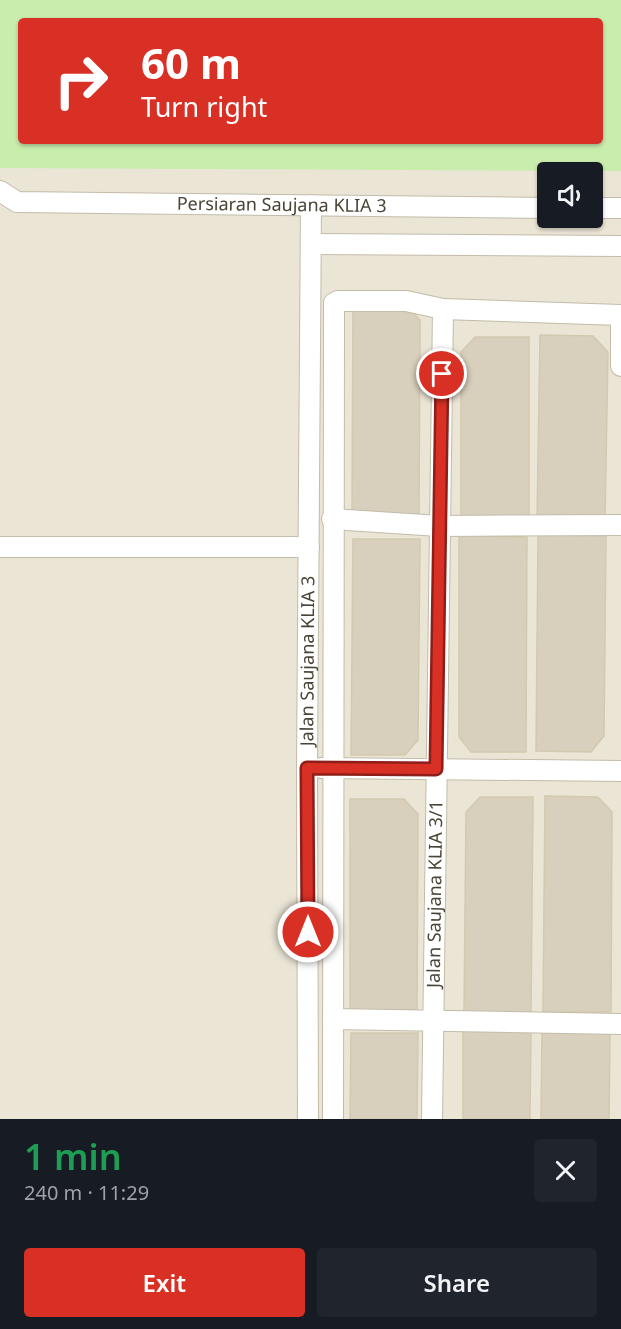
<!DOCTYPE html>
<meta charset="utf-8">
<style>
:root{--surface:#171b24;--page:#20242c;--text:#f1f3f6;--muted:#9ea1a6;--accent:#d93025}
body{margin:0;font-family:"Noto Sans",sans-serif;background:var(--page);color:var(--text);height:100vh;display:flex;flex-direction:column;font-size:22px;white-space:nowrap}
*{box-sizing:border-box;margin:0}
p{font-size:20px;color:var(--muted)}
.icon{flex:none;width:33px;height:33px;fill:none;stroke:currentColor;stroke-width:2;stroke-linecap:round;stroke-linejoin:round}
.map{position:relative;height:1119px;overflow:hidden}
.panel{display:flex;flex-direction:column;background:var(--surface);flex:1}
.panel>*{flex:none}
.top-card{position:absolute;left:18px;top:18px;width:585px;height:126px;border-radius:6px;box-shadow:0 2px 4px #0004;background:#d93025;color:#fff;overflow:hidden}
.controls{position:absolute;left:537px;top:162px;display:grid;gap:12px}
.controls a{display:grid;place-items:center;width:66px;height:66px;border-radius:6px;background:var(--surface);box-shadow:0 2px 4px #0004;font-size:30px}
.pin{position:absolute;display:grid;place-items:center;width:51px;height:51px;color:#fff;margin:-26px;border:3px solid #fff;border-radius:50%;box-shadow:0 2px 6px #0007}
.me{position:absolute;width:66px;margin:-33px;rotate:0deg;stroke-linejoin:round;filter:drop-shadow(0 0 4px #0008)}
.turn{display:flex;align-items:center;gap:21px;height:126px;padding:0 24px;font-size:27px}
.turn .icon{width:78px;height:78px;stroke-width:2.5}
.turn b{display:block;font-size:42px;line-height:51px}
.round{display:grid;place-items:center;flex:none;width:63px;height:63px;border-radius:6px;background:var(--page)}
.summary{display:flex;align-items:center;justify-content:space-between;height:102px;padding:0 24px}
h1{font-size:36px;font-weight:600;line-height:45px;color:#1e9e55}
.primary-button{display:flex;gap:12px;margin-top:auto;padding:12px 24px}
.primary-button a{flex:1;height:69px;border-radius:6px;background:var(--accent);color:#fff;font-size:24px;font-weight:600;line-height:69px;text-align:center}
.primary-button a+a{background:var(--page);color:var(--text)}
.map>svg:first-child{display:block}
</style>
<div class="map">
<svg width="621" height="1119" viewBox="0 0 621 1119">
<rect width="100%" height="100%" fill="#f5f3e8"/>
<path fill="#eae5d5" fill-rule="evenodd" d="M0 0H621V1119H0ZM21 21H600V141H21ZM548 172H592V218H548Z"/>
<path fill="#c9edad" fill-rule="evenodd" d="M0 0H621V171L0 168ZM21 21H600V141H21Z"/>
<g fill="#d8d0bc" stroke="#d3c9af" stroke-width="1.5">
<path d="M353 305H406L420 320 419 516H352Z"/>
<path d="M540 335 593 336 608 352 605 520 537 519Z"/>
<path d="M475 337H529V521H461V352Z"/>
<path d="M538 535 606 536 604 736 591 752 536 751Z"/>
<path d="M459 536 527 537 526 752H471L459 737Z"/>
<path d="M353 539H420L418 740 405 755H351Z"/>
<path d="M545 796 598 797 612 812 611 1012H543Z"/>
<path d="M480 797H533L531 1014H464L466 812Z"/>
<path d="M350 799H404L418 814 417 1010H350Z"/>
<path d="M542 1029 610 1030 609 1119H541Z"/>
<path d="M463 1030H531L530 1119H463Z"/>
<path d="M351 1033H418L417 1119H350Z"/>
</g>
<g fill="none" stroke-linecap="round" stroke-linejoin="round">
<defs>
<g id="minor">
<path id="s1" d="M0 191 17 202 548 208"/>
<path d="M592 208H621"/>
<path d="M311 244 621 246"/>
<path d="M621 315V366"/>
<path d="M332 519 439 526 621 525"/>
<path d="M0 547H309"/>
<path d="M321 768 621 771"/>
<path d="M333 1019 621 1024"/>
<path id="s2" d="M308 1119 307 768 311 205"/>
<path d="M333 1119 334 303 338 301H406L443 309 621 315"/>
<path id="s3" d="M432 1119 443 309"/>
</g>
</defs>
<use href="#minor" stroke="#c2bca9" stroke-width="22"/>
<use href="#minor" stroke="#fff" stroke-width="20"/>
</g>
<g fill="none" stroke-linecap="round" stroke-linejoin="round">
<defs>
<path id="route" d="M308 932 307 768 436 769 442 374"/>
</defs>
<use href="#route" stroke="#8d1f18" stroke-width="15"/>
<use href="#route" stroke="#d93025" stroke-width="10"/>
</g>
<g text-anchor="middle" stroke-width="4.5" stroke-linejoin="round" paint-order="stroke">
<g font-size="18" fill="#494436" stroke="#fff">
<text dy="6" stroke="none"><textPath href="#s1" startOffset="285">Persiaran Saujana KLIA 3</textPath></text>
<text dy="6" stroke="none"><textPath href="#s2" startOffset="458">Jalan Saujana KLIA 3</textPath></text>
<text dy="6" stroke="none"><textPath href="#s3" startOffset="225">Jalan Saujana KLIA 3/1</textPath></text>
</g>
</g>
</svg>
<div class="controls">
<a><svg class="icon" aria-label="sound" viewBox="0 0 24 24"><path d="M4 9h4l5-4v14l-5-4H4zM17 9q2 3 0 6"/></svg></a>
</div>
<div class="pin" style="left:442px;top:374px;background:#d93025"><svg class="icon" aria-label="arrive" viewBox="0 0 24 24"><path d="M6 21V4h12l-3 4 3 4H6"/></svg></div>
<svg class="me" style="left:308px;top:932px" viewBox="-20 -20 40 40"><circle r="17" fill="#d93025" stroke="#fff" stroke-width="3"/><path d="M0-11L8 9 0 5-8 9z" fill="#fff"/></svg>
<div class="top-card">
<div class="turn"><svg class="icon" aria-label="right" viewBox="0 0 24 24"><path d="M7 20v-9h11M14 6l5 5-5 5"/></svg><div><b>60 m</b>Turn right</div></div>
</div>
</div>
<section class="panel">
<div class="summary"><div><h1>1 min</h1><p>240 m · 11:29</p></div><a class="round"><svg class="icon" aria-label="close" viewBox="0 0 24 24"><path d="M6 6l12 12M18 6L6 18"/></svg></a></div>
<div class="primary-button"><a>Exit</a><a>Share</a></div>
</section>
